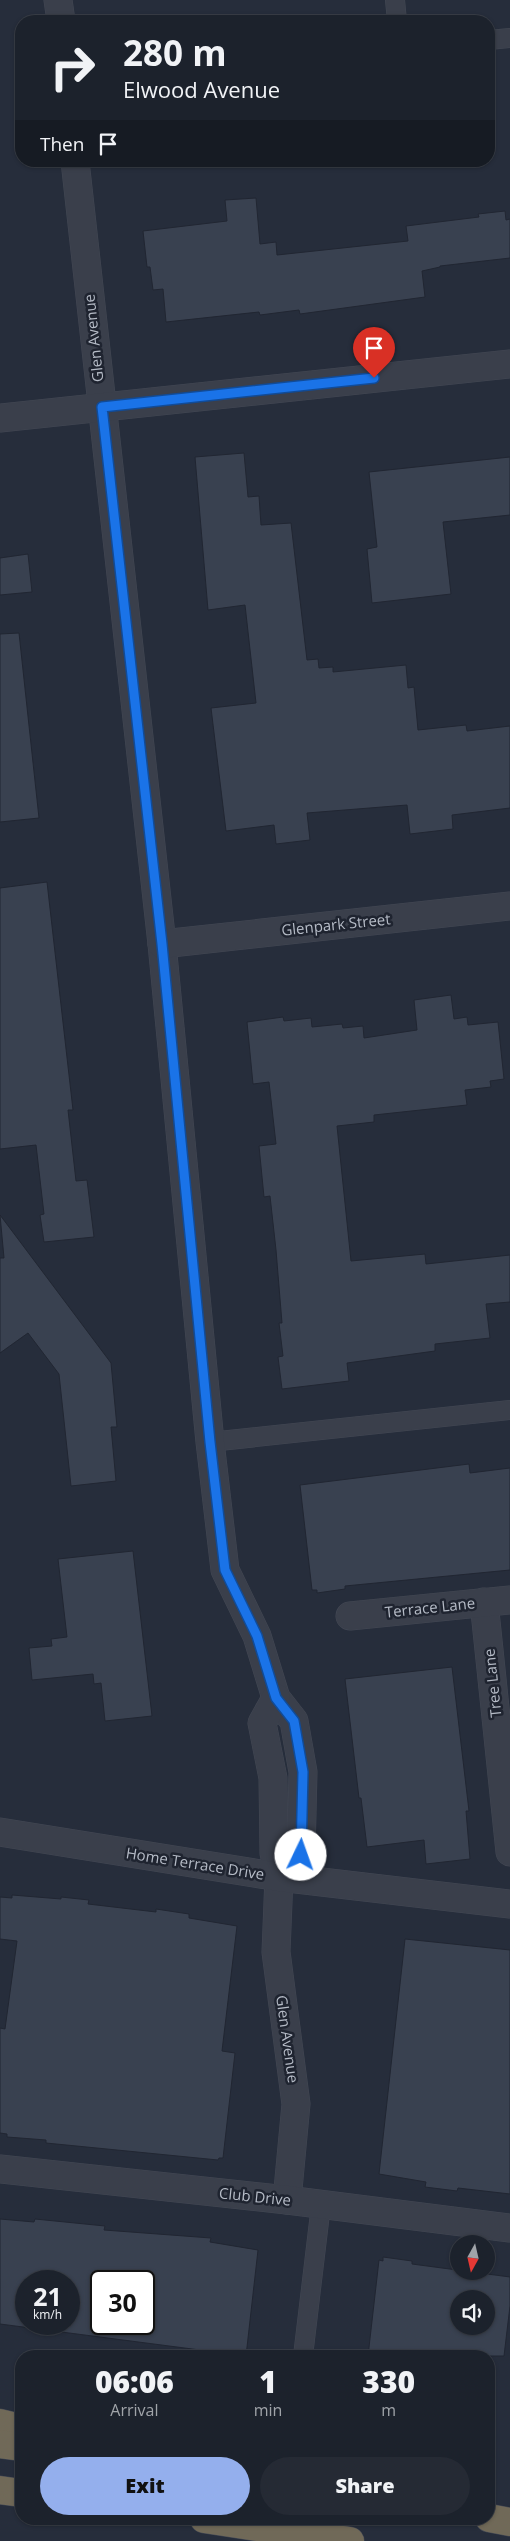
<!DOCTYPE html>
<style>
:root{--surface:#1c222c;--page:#252a34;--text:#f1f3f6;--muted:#a0a4a9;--line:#3a3f48;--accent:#94afed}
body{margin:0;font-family:"Open Sans",sans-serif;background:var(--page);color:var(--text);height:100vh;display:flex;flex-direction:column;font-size:19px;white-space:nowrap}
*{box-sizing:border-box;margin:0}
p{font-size:16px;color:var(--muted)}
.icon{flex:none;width:28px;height:28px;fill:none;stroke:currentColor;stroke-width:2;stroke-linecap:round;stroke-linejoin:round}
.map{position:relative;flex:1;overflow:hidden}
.sheet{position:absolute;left:15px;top:2350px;width:480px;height:175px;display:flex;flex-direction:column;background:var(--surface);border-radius:20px;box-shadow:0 1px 4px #0004,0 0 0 1px var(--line)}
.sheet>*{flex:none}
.hud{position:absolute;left:15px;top:15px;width:480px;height:152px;border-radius:20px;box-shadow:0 1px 4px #0004,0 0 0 1px var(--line);background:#1c222c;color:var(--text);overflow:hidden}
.needle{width:32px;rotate:188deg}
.tools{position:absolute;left:450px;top:2235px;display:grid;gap:10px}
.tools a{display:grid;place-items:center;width:45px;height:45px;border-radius:50%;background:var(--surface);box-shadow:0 1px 4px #0004,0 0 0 1px var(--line);font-size:25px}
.speed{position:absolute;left:15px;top:2270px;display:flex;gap:10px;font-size:25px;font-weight:700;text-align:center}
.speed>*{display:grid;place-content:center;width:65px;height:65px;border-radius:50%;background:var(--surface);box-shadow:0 1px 4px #0004,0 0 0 1px var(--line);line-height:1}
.speed small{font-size:12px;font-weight:400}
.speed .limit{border:2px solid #111;border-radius:8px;background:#fff;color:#111}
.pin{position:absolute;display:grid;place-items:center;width:42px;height:42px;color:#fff;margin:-51px -21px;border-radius:50% 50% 50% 0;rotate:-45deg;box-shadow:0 0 5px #0007}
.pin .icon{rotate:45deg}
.me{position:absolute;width:55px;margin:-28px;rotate:3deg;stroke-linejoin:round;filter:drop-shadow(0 0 4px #0008)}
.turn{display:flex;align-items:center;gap:18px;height:105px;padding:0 25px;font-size:22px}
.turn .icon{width:65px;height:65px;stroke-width:2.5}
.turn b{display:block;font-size:35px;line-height:42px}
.then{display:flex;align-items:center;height:48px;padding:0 25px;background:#0003;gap:10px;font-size:19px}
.eta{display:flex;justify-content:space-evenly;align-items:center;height:85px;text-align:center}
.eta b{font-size:30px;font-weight:800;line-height:35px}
.cta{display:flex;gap:10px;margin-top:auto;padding:10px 25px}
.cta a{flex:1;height:58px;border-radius:30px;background:var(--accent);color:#111;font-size:20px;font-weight:800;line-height:58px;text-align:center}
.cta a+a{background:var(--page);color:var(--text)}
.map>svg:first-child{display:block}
</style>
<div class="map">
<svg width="510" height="2541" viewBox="0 0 510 2541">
<rect width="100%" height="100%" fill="#262d3b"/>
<g fill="#394150" stroke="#212632" fill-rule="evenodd">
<path d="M256 198 260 244 276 242 277 255 408 241 406 226 479 217 478 214 505 211 506 220 510 219V258L440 266V267L422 271 425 297 300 314 299 310 260 315 259 312 166 322 163 289 153 290 150 267H147L143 231 227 221 225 200Z"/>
<path d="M244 453 248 497 259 496 261 525 291 523 307 660 318 659 319 668 333 667V672L406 665 408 688 414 687 418 730 466 725 467 731 510 726V808L452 815 453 829 410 834 407 805 307 813 310 840 276 844 274 825 226 831 211 708 256 703 245 605 208 610 195 457Z"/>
<path d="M510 457V515L443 522 451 594 372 603 367 549 377 547 369 472Z"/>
<path d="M28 554 32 592 0 595V558Z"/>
<path d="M19 633 39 818 0 822V634Z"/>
<path d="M47 882 73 1110H68L76 1181 87 1180 94 1237 44 1242 40 1215 44 1214 36 1145 0 1149V888Z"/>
<path d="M451 995 454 1019 467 1017 468 1025 498 1022 504 1079 490 1081 491 1087 465 1090 467 1105 374 1115V1122L337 1126 351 1261 425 1254 426 1264 510 1255V1302L486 1304 490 1338 435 1344V1351L347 1363 349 1381 282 1389 278 1357 283 1356 279 1323H282L276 1250 270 1196 264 1197 259 1146 276 1144 269 1082 253 1084 247 1022 283 1017 284 1021 311 1018 312 1027 342 1024 343 1028 363 1026 364 1038 417 1030 414 1000Z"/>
<path d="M0 1215 111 1363 117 1427H111L116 1481 71 1486 59 1374 28 1333 0 1353V1258H4Z"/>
<path d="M469 1464 470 1473 510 1468V1570L345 1586V1589L317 1593V1590H312L300 1485Z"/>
<path d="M133 1551 152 1716 105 1721 101 1683 94 1684 93 1674 32 1680 29 1648 52 1646 51 1639 67 1637 58 1559Z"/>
<path d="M452 1667 469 1811H466L470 1859 426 1864 424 1840 367 1847 361 1798H359L345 1679Z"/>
<path d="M12 1895 61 1899V1897L89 1900 88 1904 156 1912V1909L189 1914V1918L237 1926 222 2051 235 2053 223 2158H219L218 2160 46 2143V2140L7 2137V2134L0 2133V2028L5 2029 17 1941 0 1939V1897L12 1898Z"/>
<path d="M405 1939 510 1950V2194L458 2188 457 2191 425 2187 426 2182 379 2174Z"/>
<path d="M0 2219 34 2222 35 2219 105 2226 104 2230 211 2238 210 2242 258 2250 246 2356 0 2324ZM26 2281H69V2324H26ZM101 2281H144V2324H101Z"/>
<path d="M383 2257 412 2261V2264L510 2277V2306L504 2356H368L379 2260 383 2261ZM459 2299H486V2326H459Z"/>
</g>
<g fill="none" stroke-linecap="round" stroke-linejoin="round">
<defs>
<g id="service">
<path d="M395 0 397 21"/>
<path d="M489 40 510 38"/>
<path d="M210 1442 510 1410"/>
<path d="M303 2356 321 2205"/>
</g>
<g id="minor">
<path d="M58 0 61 21"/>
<path d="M75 161 162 944 210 1442 225 1570 257 1636 276 1698 294 1721 303 1772 301 1855 279 1877"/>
<path d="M0 418 510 364"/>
<path d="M162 944 510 906"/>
<path d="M484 1602 510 1852"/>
<path d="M350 1616 510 1600"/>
<path d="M276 1698 262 1723 273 1778 274 1853 279 1877 276 1952 296 2104 287 2200"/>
<path d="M0 1832 279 1877 510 1904"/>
<path d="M0 2169 287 2200 510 2228"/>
</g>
<g id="motorway">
<path d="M0 2423 21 2428"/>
<path d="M0 2444 21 2447"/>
<path d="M0 2490 21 2493"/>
<path d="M489 2518 510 2522"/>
<path d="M204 2519 350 2541"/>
</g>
</defs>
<use href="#service" stroke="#434854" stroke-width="20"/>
<use href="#minor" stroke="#434854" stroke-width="29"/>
<use href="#motorway" stroke="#454a56" stroke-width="29"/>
<use href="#service" stroke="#3a3f4b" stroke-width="19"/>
<use href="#minor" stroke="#3a3f4b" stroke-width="28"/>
<use href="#motorway" stroke="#706958" stroke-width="28"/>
</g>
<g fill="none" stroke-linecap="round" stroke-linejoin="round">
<defs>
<path id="route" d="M301 1855 303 1772 294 1721 276 1698 257 1636 225 1570 210 1442 162 944 102 407 374 378"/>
</defs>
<use href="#route" stroke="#114b97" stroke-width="12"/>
<use href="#route" stroke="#1a73e8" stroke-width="9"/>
</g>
<g text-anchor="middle" stroke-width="5" stroke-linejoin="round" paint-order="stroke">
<g font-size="15" fill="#b5bbc6" stroke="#1f2430">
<text transform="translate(94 338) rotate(-96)" y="5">Glen Avenue</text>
<text transform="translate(336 925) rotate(-6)" y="5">Glenpark Street</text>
<text transform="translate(430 1608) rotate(-6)" y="5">Terrace Lane</text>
<text transform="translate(493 1683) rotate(-96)" y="5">Tree Lane</text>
<text transform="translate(195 1864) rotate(9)" y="5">Home Terrace Drive</text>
<text transform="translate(287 2039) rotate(82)" y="5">Glen Avenue</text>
<text transform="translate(255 2197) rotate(6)" y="5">Club Drive</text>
</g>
</g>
</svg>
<div class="tools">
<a><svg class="needle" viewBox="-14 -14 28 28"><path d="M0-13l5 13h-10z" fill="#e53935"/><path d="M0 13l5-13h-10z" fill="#a0a4a9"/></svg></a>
<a><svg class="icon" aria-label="sound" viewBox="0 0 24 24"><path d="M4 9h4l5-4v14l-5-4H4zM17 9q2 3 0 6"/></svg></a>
</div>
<div class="speed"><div>21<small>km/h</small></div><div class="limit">30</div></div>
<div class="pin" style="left:374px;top:378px;background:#d93025"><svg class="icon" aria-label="arrive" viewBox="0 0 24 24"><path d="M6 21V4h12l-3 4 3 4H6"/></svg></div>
<svg class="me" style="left:301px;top:1855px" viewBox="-20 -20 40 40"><circle r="19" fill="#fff"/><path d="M0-13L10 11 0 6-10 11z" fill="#1a73e8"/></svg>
<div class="hud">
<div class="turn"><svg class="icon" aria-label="right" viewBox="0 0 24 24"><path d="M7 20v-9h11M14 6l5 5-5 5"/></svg><div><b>280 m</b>Elwood Avenue</div></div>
<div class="then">Then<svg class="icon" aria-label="arrive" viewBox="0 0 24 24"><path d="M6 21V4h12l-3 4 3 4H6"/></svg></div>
</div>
<section class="sheet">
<div class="eta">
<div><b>06:06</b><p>Arrival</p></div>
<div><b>1</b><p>min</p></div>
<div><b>330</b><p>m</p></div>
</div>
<div class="cta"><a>Exit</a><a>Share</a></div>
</section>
</div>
